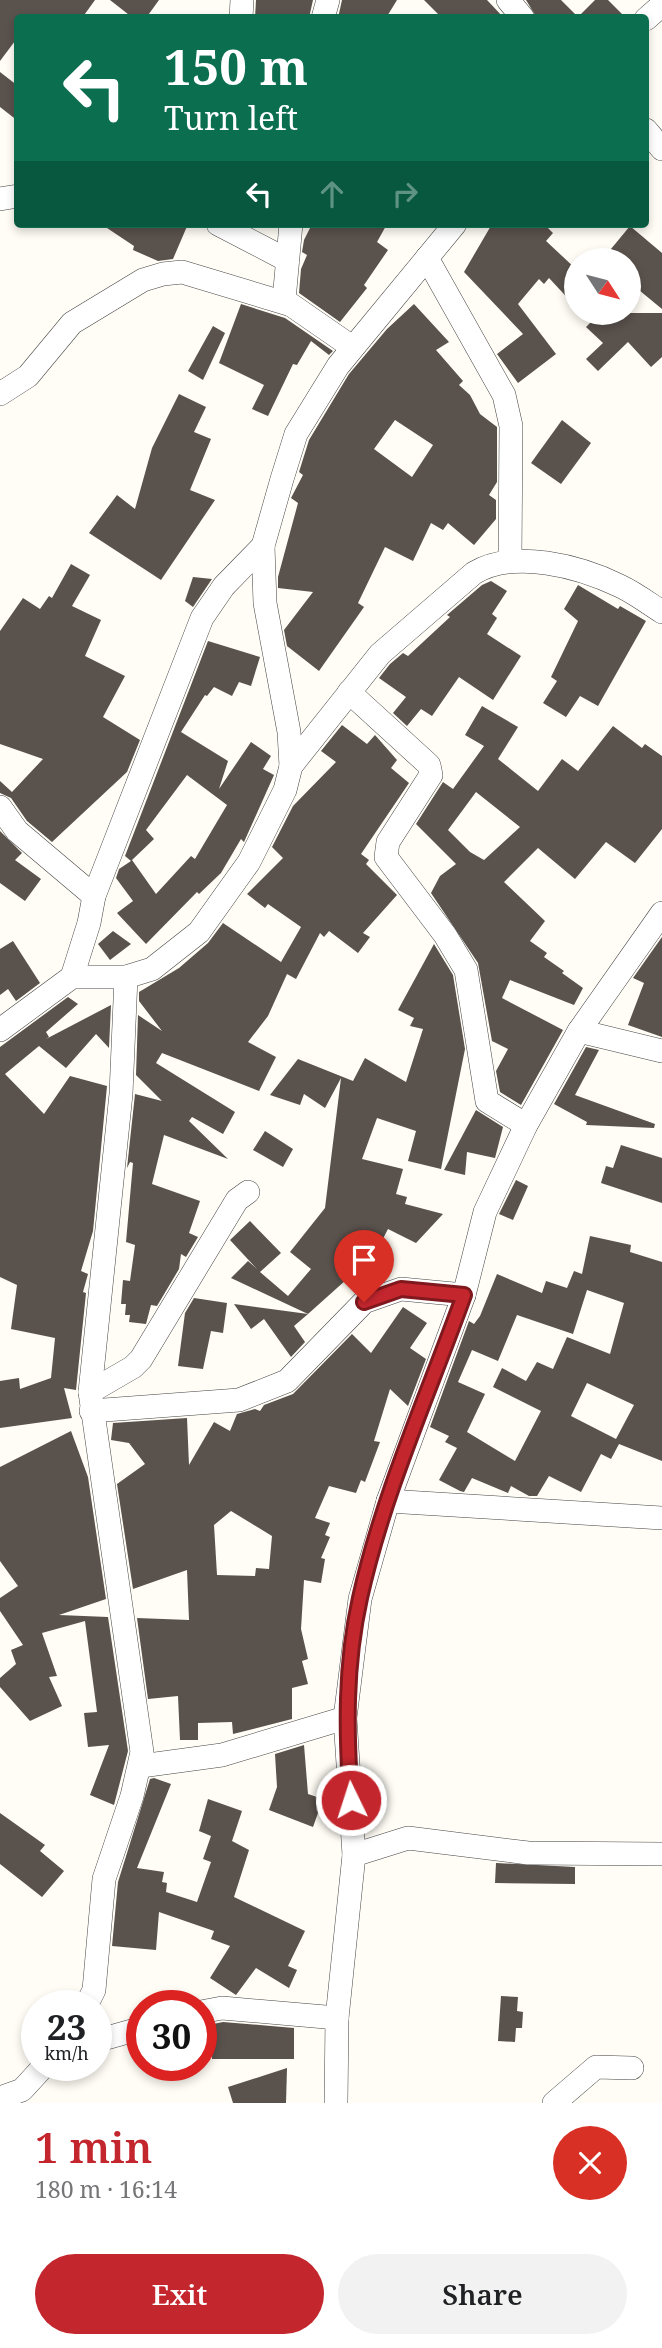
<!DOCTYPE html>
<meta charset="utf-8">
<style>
:root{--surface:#fff;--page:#f2f2f2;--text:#202124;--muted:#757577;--accent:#c4262e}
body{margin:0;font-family:"Noto Serif",serif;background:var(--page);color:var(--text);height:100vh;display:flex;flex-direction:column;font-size:26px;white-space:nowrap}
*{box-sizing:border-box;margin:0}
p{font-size:23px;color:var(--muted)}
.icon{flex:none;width:38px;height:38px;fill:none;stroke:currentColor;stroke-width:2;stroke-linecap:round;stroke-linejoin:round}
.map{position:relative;height:2103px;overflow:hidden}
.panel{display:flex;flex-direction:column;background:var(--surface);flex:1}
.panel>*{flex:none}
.top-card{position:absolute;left:14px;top:14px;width:635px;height:214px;border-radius:7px;box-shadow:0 4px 10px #0003;background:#0b6e4f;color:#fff;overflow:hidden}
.needle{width:46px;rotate:126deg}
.fabs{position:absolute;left:564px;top:248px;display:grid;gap:14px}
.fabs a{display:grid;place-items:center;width:77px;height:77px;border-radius:50%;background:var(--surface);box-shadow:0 4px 10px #0003;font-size:35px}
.speed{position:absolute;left:21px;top:1990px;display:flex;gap:14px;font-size:35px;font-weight:700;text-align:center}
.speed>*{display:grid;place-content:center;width:91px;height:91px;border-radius:50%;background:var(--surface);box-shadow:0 4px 10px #0003;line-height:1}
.speed small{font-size:18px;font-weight:400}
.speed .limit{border:10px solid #d22;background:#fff;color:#111}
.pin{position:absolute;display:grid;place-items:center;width:60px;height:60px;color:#fff;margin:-72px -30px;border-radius:50% 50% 50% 0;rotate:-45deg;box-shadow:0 0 7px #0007}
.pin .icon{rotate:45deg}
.me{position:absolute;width:77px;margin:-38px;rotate:356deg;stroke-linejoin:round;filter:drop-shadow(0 0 5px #0008)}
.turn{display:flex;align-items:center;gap:24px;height:147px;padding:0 35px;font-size:32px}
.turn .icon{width:91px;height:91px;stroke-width:2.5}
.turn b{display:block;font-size:49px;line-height:60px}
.lanes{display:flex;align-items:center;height:66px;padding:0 35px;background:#0003;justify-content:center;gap:35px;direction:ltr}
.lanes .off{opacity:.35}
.round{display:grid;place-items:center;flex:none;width:74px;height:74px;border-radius:37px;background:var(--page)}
.overview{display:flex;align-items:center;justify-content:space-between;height:119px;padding:0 35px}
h1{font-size:42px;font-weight:600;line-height:52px;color:var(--accent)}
.cta{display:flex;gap:14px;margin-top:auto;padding:14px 35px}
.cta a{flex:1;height:80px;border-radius:42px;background:var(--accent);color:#fff;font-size:28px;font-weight:600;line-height:80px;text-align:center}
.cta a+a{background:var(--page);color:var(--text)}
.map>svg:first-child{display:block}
</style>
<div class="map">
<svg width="662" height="2103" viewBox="0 0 662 2103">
<rect width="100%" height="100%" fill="#fffdf5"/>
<g fill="#5a524d" fill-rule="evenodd">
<path d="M0 0H95L82 18H18V37L0 61Z"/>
<path d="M110 0H159L146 18H133Z"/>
<path d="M256 0H313L309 18H255Z"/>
<path d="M342 0H397L386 18H338Z"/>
<path d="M424 0H487L504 18H442Z"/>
<path d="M526 0H561L578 17 595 0H608L626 18H537Z"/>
<path d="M0 72 18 86V121L0 107Z"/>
<path d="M101 224H188L173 259 158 261 133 250 134 246Z"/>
<path d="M312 224H387L377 242 388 250 364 285 367 288 340 322 299 293 301 269 307 255 302 252 304 240Z"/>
<path d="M492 224H544L553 233 546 241 576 269V307L549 278 544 284 539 279 518 304 556 354 518 383 497 354 523 334 464 272Z"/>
<path d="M630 226 662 253V309L628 281V261H601Z"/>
<path d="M241 304 285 318 333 351 329 355 311 341 297 365 293 364 268 416 252 409 264 385 219 363Z"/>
<path d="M414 304 449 342 436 350 463 381 459 385 470 395 480 414 497 427V482L489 495 496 500V519L474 545 448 523 443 530 431 523 413 561 385 547 358 603 364 607 319 671 287 646 284 630 313 592 278 588V577L298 503 291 498 303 475 299 472 309 440 349 374 387 329ZM395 420 433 445 412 477 374 449Z"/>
<path d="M582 313H662V357L651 367 628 342 598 371 586 359 603 343 586 327 591 322Z"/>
<path d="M213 326 225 333 203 380 188 371Z"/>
<path d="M179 394 206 407 194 432 211 439 190 490 215 500 161 580 89 533 117 495 135 509 152 448Z"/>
<path d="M562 420 591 443 561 484 531 463Z"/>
<path d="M71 564 90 575 72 606 101 620 85 656 125 676 103 717 140 740 127 772 52 842 27 821 11 798 0 793V781L12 792 43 759 0 744V631L23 598 40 609 49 596 52 598Z"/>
<path d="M193 577 212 579 193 607 185 601Z"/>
<path d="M491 581 507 591 492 614 497 618 487 634 521 656 493 700 459 677 432 716 421 709 407 726 393 713 406 697 379 678 390 664 403 653 408 656 450 617 447 615 482 585Z"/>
<path d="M578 585 618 609 620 606 646 621 598 706 580 696 566 717 543 703 557 681 551 677 578 621 564 609Z"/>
<path d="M208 641 260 657 251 686 239 682 232 696 214 687 207 696 205 695 181 732 228 761 219 789 251 742 271 756 263 769 274 775 244 842 241 839 221 873 199 894 197 892 146 944 117 913 133 901 116 878 119 869 131 861 125 856ZM187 775 227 805 195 859 191 856 156 894 132 860 154 839 146 830Z"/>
<path d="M482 706 518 727 498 759 538 791 562 759 578 771 613 726 642 748 645 744 662 756V829L635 863 606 842 575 879 538 848 504 882 545 921 530 941 547 953 544 957 564 971 562 973 583 988 574 1005 510 980 502 998 563 1030 521 1105 500 1092 496 1071 508 1049 492 1041 478 963 431 893 440 876 456 864 416 824 443 782 453 789 484 746 465 735ZM476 792 520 827 484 860 470 852 448 830Z"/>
<path d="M342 725 367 744 375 735 397 760 391 768 409 783 361 854 369 860 366 864 397 895 363 933 370 937 358 953 329 931 324 937 320 933 296 979 287 974 268 1016 248 1042 276 1057 259 1091 162 1053 156 1063 235 1112 223 1134 192 1117 189 1121 228 1159 164 1135 152 1184 200 1201 189 1233 198 1237 186 1257 181 1254 179 1269 157 1306 151 1305 146 1324 129 1322 130 1315H125L126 1304H121L123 1280 130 1281 135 1245 126 1242 133 1163 130 1162 127 1168 135 1094 162 1101 136 1075 138 1015 162 1031 139 1001V992L179 968 208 943 223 923 281 962 301 927 268 904 265 908 247 894 283 858 272 847 293 806 336 762 321 751Z"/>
<path d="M0 831 22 853 15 860 41 879 25 901 0 883Z"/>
<path d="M113 931 131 944 110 960 98 944Z"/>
<path d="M662 937V1037L628 1025 644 983 633 978Z"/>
<path d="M13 941 40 983 16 1001 8 989 0 995V949Z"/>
<path d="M434 944 453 975 465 1049 441 1169 408 1161 416 1131 377 1118 362 1159 403 1169 396 1194 407 1197 405 1204 443 1214 416 1243 388 1229 375 1254 308 1314 231 1278 248 1261 257 1269 230 1240 250 1221 281 1253 260 1272 288 1296 311 1269 290 1252 325 1208 341 1078 325 1108 304 1094 300 1105 270 1095 298 1059 353 1081 365 1058 406 1082 423 1029 410 1026 414 1018 398 1010Z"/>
<path d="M68 997 78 1004 46 1032 49 1037 46 1039 111 1005 109 1048 96 1034 66 1068 39 1046 5 1074 44 1114 70 1076 107 1086 93 1231 81 1271 88 1274 83 1292 86 1293 76 1390 64 1388 72 1418 0 1428V1381L19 1378 20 1389 51 1378 55 1338 11 1329 17 1285 0 1277V1047Z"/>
<path d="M586 1047 599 1050 575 1095 655 1124 654 1128 586 1125 587 1122 554 1104Z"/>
<path d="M476 1110 503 1127 495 1158 467 1152 465 1175 444 1170Z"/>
<path d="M265 1131 293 1149 283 1167 253 1150Z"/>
<path d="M621 1145 662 1158V1203L601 1183 606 1166 613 1168Z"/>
<path d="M516 1180 528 1186 513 1220 499 1214Z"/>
<path d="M590 1236 631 1245 630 1252 662 1262V1461L619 1444 611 1459 601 1454 581 1492 549 1476 537 1496H529L511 1486 508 1493 472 1478 464 1492 460 1491 439 1480 457 1448 445 1442 449 1436 430 1427 469 1321 474 1324 480 1316 497 1274 542 1293 546 1281 567 1288 574 1271 582 1274ZM587 1290 624 1303 610 1354 567 1337 553 1369 537 1362 526 1381 502 1368 493 1387 541 1411 515 1461 467 1432 485 1394 458 1382 472 1350 498 1361 517 1315 573 1334ZM587 1383 634 1405 616 1439 571 1416Z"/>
<path d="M194 1298 227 1303 223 1333 211 1331 203 1369 178 1366 185 1313Z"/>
<path d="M234 1304 308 1314 294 1326 305 1342 291 1357 264 1319 251 1329Z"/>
<path d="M403 1307 427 1323 410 1348 426 1359 408 1406 390 1389 374 1441 380 1442 365 1482 361 1480 356 1493 329 1486 315 1518 330 1523 325 1535 330 1537 321 1558 325 1559 321 1583 304 1580 301 1629 308 1659 302 1661 308 1684 292 1688V1719L233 1734 232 1722 198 1723V1740H180L178 1696 148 1699 137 1618 189 1620 187 1570 133 1589 117 1484 145 1464 129 1443 111 1440 113 1423 187 1418 189 1465 214 1422 230 1431 237 1414 255 1409 260 1411 264 1405 293 1394 352 1334 371 1353ZM231 1511 272 1536 269 1569 256 1568 255 1576 217 1575 214 1525Z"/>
<path d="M71 1431 88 1477 106 1599 59 1615 108 1617 128 1751 114 1805 90 1795 109 1745 88 1747 84 1713 97 1712 85 1621 42 1633 57 1676 49 1677 62 1706 30 1721 0 1687V1678L16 1664 11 1650 23 1645 0 1611V1598L18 1586 0 1561V1467Z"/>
<path d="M304 1745 308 1794 323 1799 313 1827 269 1810 277 1787 275 1754Z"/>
<path d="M154 1778 171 1784 137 1868 164 1872 162 1882 167 1883 166 1892 197 1902 211 1862 203 1859 211 1836 199 1831 208 1799 242 1811 232 1841 249 1850 234 1897 305 1931 288 1966 297 1970 289 1988 256 1968 236 1995 210 1978 230 1946 211 1939 214 1931 159 1912 156 1950 112 1946 118 1882 150 1779Z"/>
<path d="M0 1813 45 1845 40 1851 64 1871 42 1897 0 1864Z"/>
<path d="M496 1863 575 1867V1884L495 1883Z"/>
<path d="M501 1996 518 1997 517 2011 523 2012 522 2028H516L515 2042 498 2041Z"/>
<path d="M223 2022 294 2028V2059H212L213 2024Z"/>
<path d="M287 2068 286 2103H233L228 2087Z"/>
</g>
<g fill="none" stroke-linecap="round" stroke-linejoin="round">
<defs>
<g id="minor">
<path d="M508 0 523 18"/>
<path d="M241 18 242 0"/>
<path d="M323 18 328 0"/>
<path d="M646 19 662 5"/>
<path d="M646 130 662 149"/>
<path d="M0 199 18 196"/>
<path d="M218 224 287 260"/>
<path d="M291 224 284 300 352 347"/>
<path d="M427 258 504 395 511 426 510 560"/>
<path d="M0 394 28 376 72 323 143 280 163 274 182 272 288 304"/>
<path d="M349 692 429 765 431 775 388 842 386 857 445 935 466 970 487 1101 526 1125"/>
<path d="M291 766 380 654 474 573C514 549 579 566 620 586 635 593 648 603 662 612"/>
<path d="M0 807 17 831 94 896"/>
<path d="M72 977 89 923 94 896 202 618 224 586 263 546"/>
<path d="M0 1030 72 977H126L152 969 199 932 249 862 285 790 291 766 289 732 265 603 263 546 282 479 296 434 338 366 455 224"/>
<path d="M579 1031 662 1051"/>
<path d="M90 1392 133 1367 141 1359 237 1200 248 1192"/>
<path d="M91 1411 239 1400 287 1381 364 1302 401 1289 464 1295"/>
<path d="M388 1501 662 1518"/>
<path d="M141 1766 222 1755 345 1718"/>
<path d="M354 1855 408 1838 528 1853 662 1854"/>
<path d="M86 2006 94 1990 104 1879 132 1796 142 1752 90 1392 121 1094 126 977"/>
<path d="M201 2012 222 2008 337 2018"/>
<path d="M96 2041 142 2028"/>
<path d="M0 2098 22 2090 45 2065"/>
<path d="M336 2103 337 2018 354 1855 345 1718 360 1599 388 1501 464 1295 485 1212 526 1125 579 1031 662 913"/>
<path d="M554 2103 596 2067 632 2068"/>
</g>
</defs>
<use href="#minor" stroke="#444" stroke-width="24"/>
<use href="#minor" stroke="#fff" stroke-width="23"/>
</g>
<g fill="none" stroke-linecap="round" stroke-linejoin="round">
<defs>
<path id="route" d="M351 1800C346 1732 345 1665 360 1598 383 1494 428 1395 464 1295L401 1289 364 1302"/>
</defs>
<use href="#route" stroke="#7f191e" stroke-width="18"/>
<use href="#route" stroke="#c4262e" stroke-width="12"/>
</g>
</svg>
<div class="fabs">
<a><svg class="needle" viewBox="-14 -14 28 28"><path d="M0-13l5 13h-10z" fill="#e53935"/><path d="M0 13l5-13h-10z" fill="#757577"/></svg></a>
</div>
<div class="speed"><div>23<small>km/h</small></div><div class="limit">30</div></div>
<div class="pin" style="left:364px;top:1302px;background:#d93025"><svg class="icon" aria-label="arrive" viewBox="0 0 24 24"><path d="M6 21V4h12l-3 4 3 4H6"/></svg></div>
<svg class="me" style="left:351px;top:1800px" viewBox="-20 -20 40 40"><circle r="17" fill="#c4262e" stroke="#fff" stroke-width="3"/><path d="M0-11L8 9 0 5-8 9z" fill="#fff"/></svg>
<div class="top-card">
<div class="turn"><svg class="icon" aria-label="left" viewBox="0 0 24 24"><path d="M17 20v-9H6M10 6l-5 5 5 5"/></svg><div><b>150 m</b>Turn left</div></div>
<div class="lanes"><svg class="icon" aria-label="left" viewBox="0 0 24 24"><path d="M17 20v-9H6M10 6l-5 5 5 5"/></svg><svg class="icon off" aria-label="ahead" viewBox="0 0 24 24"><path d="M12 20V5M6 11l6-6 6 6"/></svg><svg class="icon off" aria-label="right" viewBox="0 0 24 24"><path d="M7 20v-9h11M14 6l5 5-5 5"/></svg></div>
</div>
</div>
<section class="panel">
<div class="overview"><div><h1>1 min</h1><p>180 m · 16:14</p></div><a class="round" style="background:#d93025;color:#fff"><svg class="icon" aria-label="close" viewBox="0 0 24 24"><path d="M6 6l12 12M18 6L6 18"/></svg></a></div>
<div class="cta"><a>Exit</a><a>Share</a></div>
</section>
